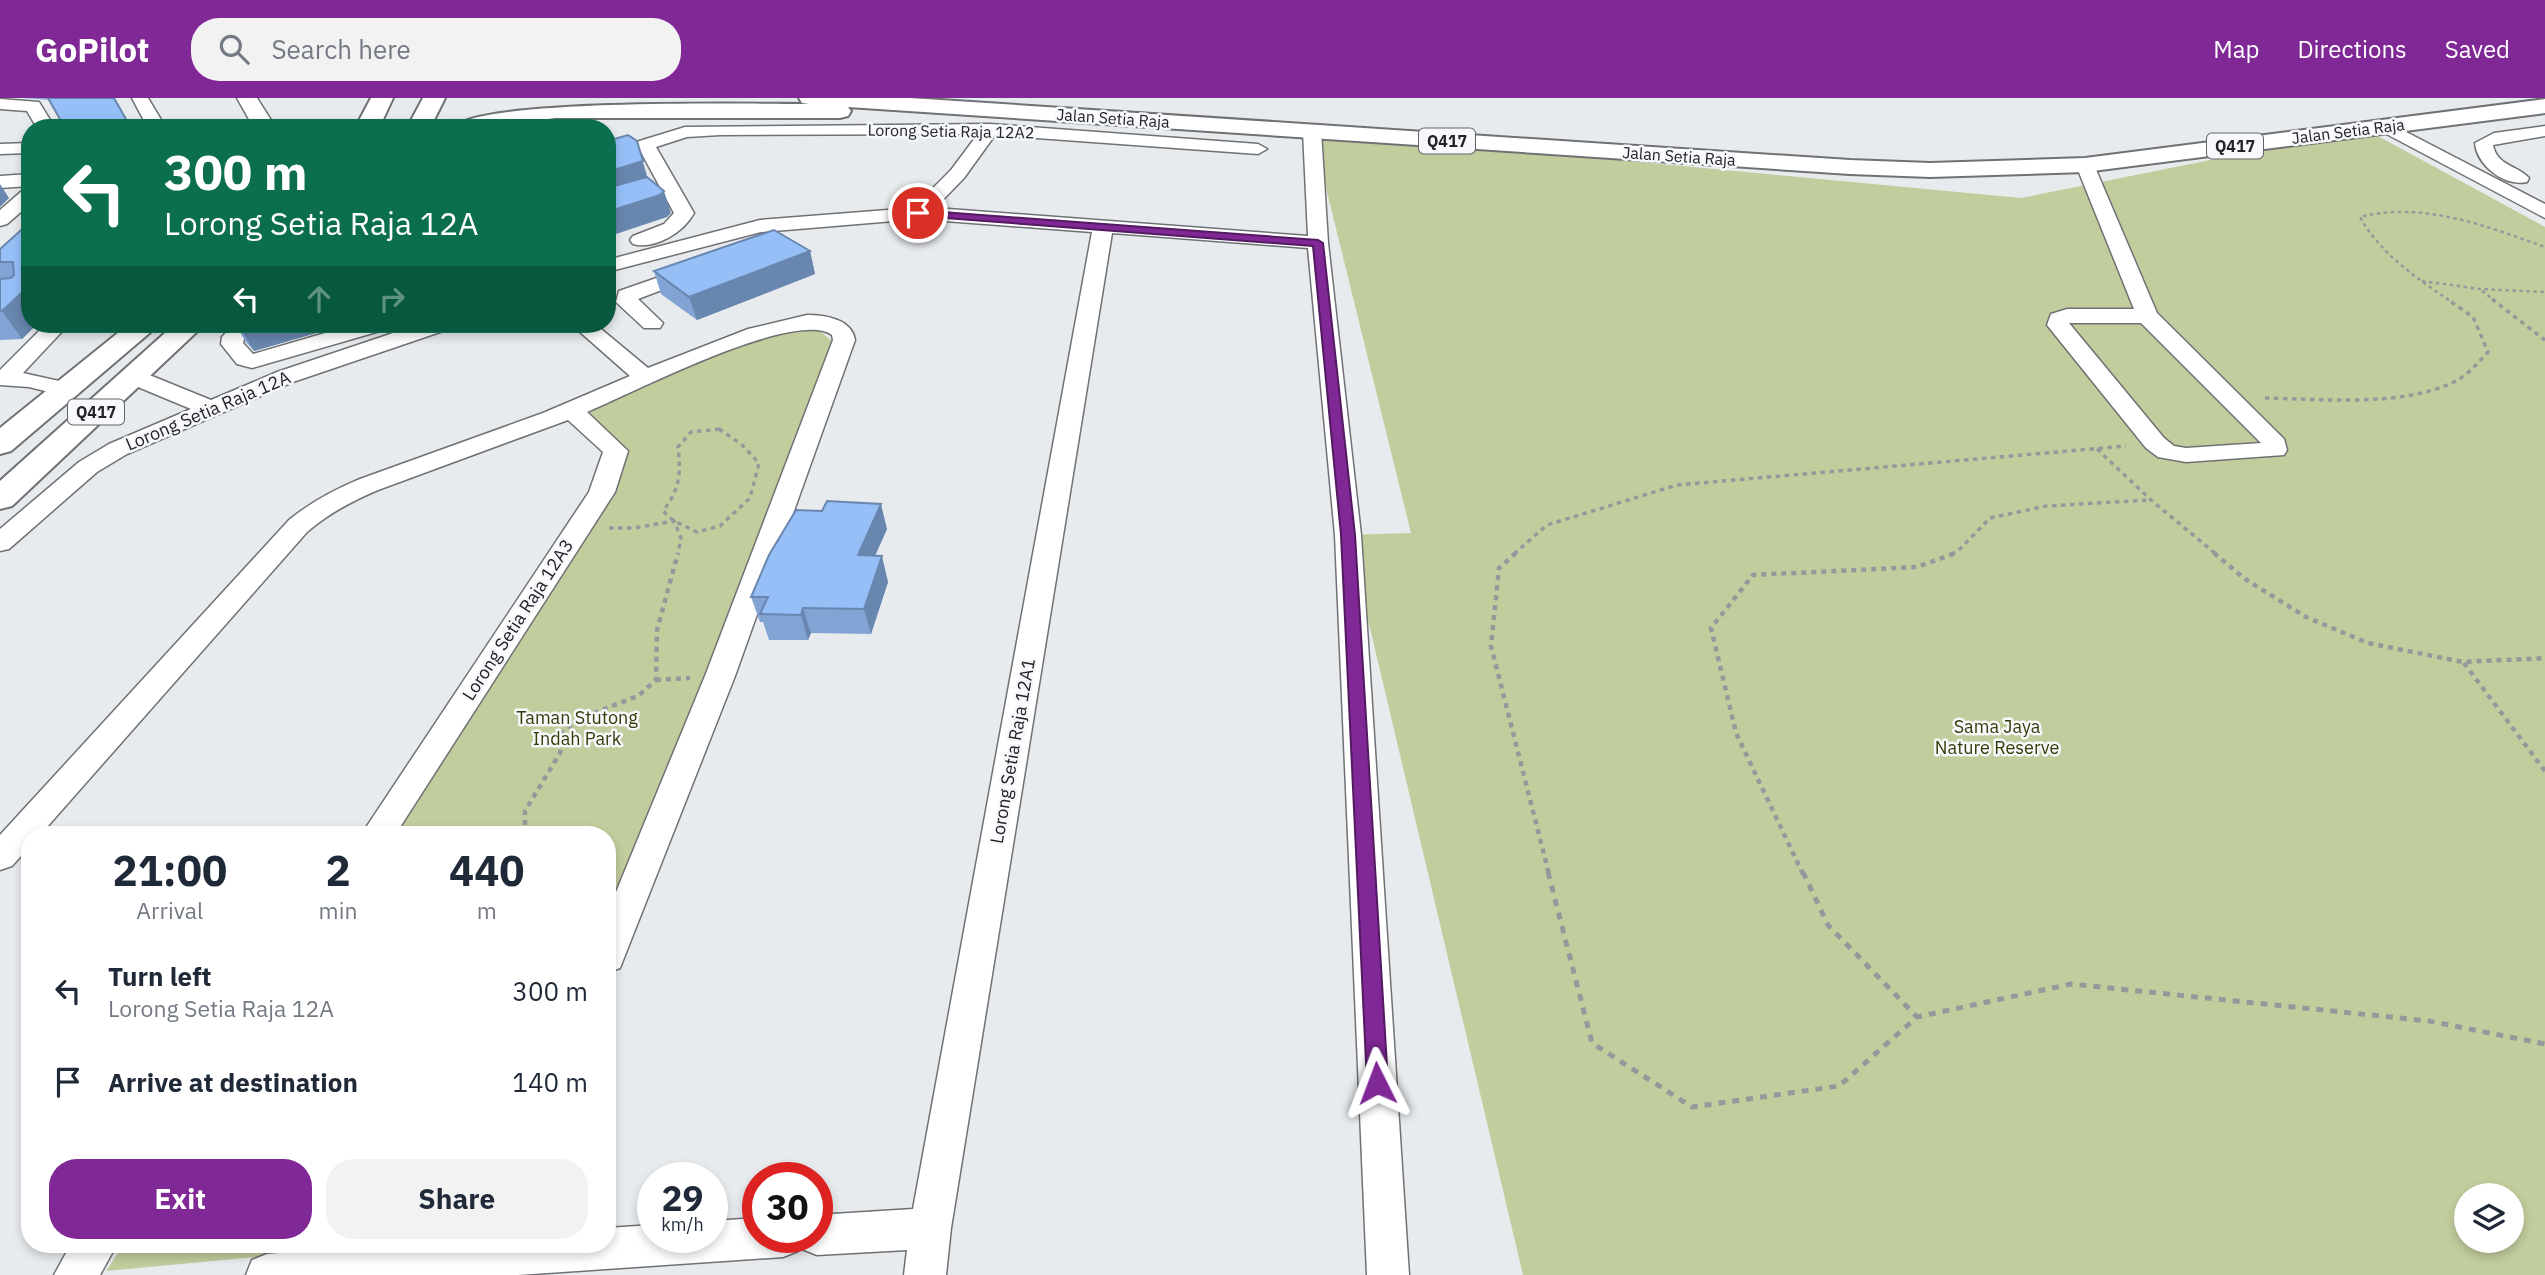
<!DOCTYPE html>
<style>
:root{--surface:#fff;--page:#f2f2f3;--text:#1f2937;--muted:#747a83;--accent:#802895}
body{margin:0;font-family:"IBM Plex Sans",sans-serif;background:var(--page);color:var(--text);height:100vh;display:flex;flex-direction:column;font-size:26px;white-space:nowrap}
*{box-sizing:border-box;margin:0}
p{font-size:23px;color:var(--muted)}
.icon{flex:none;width:38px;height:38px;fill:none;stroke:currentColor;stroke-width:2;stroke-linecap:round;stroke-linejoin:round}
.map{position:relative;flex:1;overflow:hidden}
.panel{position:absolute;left:21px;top:728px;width:595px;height:427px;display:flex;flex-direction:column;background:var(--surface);border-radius:28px;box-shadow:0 4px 10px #0003}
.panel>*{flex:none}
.guide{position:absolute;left:21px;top:21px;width:595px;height:214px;border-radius:28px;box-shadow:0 4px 10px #0003;background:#0b6e4f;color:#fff;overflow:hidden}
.buttons{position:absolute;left:2454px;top:1085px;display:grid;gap:14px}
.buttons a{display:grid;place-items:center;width:70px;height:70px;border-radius:50%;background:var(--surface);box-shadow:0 4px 10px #0003;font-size:35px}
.speed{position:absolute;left:637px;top:1064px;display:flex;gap:14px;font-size:35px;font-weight:700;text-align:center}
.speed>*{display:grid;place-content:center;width:91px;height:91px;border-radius:50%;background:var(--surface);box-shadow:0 4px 10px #0003;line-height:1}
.speed small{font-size:18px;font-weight:400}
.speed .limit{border:10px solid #d22;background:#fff;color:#111}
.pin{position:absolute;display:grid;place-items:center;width:60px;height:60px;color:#fff;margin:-30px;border:4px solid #fff;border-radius:50%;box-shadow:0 2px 7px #0007}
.me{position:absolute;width:77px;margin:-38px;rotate:357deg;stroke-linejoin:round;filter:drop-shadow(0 0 5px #0008)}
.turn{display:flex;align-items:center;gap:24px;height:147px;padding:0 28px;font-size:32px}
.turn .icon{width:91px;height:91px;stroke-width:2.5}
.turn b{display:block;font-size:49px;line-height:60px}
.lanes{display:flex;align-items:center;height:66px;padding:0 28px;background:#0003;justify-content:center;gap:35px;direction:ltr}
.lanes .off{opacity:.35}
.eta{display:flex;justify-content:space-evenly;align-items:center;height:119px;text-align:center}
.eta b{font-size:42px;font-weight:800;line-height:49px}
.primary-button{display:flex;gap:14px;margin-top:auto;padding:14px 28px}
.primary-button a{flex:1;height:80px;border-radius:28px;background:var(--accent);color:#fff;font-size:28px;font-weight:800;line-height:80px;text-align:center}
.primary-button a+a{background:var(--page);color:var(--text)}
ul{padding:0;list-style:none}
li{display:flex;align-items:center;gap:21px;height:91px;padding:0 28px}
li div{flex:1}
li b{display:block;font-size:26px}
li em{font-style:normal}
header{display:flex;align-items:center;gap:42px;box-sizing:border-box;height:98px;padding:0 35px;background:var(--accent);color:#fff}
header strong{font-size:33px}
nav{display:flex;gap:38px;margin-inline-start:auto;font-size:24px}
.search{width:490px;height:63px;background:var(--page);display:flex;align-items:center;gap:18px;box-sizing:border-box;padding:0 24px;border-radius:28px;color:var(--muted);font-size:26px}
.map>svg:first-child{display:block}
</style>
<header>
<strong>GoPilot</strong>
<div class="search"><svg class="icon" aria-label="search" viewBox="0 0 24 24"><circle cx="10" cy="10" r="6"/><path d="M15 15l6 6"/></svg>Search here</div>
<nav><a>Map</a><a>Directions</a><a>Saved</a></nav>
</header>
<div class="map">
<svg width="2545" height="1177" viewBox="0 0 2545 1177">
<rect width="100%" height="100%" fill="#e8ebee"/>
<g fill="#c2cd9d" fill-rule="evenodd">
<path d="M2365 31 2545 129V1177H1523L1348 437 1411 435 1312 33 2021 100ZM2466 1097H2511V1143H2466Z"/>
<path d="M804 229 821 234 832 243 709 576 607 834V737H386L618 353 588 314C658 281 728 245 804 229Z"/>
<path d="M124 1146H396L106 1173Z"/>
</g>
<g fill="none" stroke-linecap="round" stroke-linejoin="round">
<defs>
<g id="minor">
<path d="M132 0H148L166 30H148Z"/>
<path d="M0 1 39 4 55 30H37L27 13 0 11Z"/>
<path d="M2385 23 2545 106V120L2379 32 2376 28 2379 24Z"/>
<path d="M990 26 1258 46 1267 51 1258 56 995 37 964 80 935 110 1308 138 1303 33 1312 28 1321 33 1328 145 1361 437 1409 1177H1367L1335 437 1308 150 1112 135 951 1130 946 1177H904L907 1152 817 1157 802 1151 800 1147 798 1153 783 1159 518 1177H246L252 1162 267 1156 383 1146H607V1130L653 1127V1139H712V1123L758 1120V1139H817V1117L913 1111 1092 134 918 121 761 134 607 174V162L760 122 913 110 951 72 978 36 720 37 687 39 656 49 694 115C684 134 655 152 633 146L630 142 633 138 664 126 674 115 641 54 607 64V53L685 29Z"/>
<path d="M2545 28V38L2493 47C2497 68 2517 67 2529 80L2527 84C2504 89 2477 67 2475 45L2494 35Z"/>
<path d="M30 45V55L0 56V46Z"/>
<path d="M2085 61 2094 67 2157 215 2284 341 2287 352 2284 357 2186 364 2158 359 2146 350 2047 227 2051 216 2067 211H2134L2076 67ZM2069 225H2141L2261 345 2186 350 2174 348 2164 340Z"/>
<path d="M30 76V88L0 90V78Z"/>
<path d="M30 90V106L7 126 0 128V112L23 92Z"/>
<path d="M694 167 701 169 704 173 701 177 638 201 663 225 660 230H644L616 204 619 193Z"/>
<path d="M807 217C825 217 852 221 855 242L735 578 620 870 607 875V816L705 578 833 242 832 237C795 210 631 296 587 314L628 353 615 394 395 737H361L589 394 603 354 568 322 378 392C352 403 329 415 307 434L40 737H30V748L12 768 0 772V737L289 422C311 404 334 392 360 381L543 315 630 278 571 226H595L648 270 748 231Z"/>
<path d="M46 226H69L23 275 77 287 81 292 77 297 69 299 29 289 0 287V272Z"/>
<path d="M234 226H257L244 241 243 245 253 256 356 226H390L387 231 252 270 237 266 221 246 222 239Z"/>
<path d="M420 226H452L449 231 293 284 127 356 97 374 9 451 0 453V431L79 364 109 346 191 311 126 284 122 279 126 274H142L211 302 277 274Z"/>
<path d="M71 1146H117L100 1177H54Z"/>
</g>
<path id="major" d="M237 0H257L276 30H254Z"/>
<g id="highway">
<path d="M371 0H393L379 30H355Z"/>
<path d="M423 0H445L430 30H407Z"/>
<path d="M799 0H910L1850 62 1930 65 2085 60 2545 1V15L2085 74 1930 79 1850 76 848 9 851 13 848 18 840 20H555L488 30H453C476 0 757 6 809 6L802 5Z"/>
<path d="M129 226H160L11 353 0 356V330Z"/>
<path d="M175 226H205L12 408 0 411V383Z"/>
</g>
</defs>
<use href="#minor" stroke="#6f7174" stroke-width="3"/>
<use href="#major" stroke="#6f7174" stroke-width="3"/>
<use href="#highway" stroke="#6f7174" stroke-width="4"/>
<g stroke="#96999b" stroke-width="2.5" stroke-dasharray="3.5 3.5" stroke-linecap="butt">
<path d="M2422 183 2480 191 2545 194"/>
<path d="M2482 193 2494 202"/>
<path d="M2449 202C2416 180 2380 155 2360 119 2423 103 2486 128 2545 149"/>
</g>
<g stroke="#96999b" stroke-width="3.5" stroke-dasharray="4.5 4.5" stroke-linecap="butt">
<path d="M2492 201 2545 242"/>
<path d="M2265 300C2322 301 2399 309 2452 285 2467 278 2477 266 2488 254L2473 219 2447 201"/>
<path d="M719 331 741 346 759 365 750 400 720 428 697 434 674 423 663 413C680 391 681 376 678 349L691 334Z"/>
<path d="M2097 351 2151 402 2216 456"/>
<path d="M609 430H634L674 423 681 440 678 456"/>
<path d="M1514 456 1547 427 1677 387 2126 348"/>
<path d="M1951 456 1957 454 1990 420 2046 408 2151 402"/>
</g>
<g stroke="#96999b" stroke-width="4.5" stroke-dasharray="5 5" stroke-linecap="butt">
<path d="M1516 455 1499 470 1491 548 1549 776"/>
<path d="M2214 455 2245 481 2306 519 2368 545 2463 564 2545 560"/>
<path d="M2464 565 2545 673"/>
<path d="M656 582 690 580"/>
<path d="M515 737 524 731"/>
<path d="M525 737V713L560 655 562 634 578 621 638 598 656 582 657 532 678 455"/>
<path d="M1803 776 1736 635 1711 530 1753 477 1917 469 1956 455"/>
</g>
<g stroke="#96999b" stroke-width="5" stroke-dasharray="7 7" stroke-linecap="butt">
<path d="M1548 774 1592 945 1692 1009 1839 988 1917 919 2071 886 2429 923 2545 946"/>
<path d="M1803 774 1828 827 1917 919"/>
</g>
<use href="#minor" fill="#fff" fill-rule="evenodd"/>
<use href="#major" fill="#fff" fill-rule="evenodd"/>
<use href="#highway" fill="#fff" fill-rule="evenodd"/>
</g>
<g fill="#81a4d5">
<path d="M23 0H114L50 2Z"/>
<path d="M30 124V226H37L22 241 0 242V151Z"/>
<path d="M810 153 815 176 697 222 661 196 654 173Z"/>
<path d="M235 226H347L254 253 246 244Z"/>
<path d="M887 431 875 458 888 484 871 536 811 535 808 542H769L763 524H760L751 499Z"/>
</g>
<g fill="#6986ae">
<path d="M637 43 649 85 607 98V74Z"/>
<path d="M0 86 9 100 0 109Z"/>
<path d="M664 93 671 115 667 119 607 139V114Z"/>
<path d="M810 153 815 176 697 222 689 199Z"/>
<path d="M30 187V226H37L22 241 2 213Z"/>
<path d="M253 226H347L254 253 240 229Z"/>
<path d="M881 406 887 431 864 482 858 457Z"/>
<path d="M882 458 888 484 871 536 864 511Z"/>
<path d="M803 510 811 535 808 542 801 517Z"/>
</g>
<g fill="#96bff8" stroke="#6986ae" stroke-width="2">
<path d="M48 0H114L131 30H65Z"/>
<path d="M628 37 637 43 643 63 607 74V43Z"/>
<path d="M647 79 664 93 660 97 607 114V90Z"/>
<path d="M30 124V187L2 213H0V181L11 180 14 177 13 164H0V151Z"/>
<path d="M774 132 810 153 689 199 654 173Z"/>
<path d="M237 226H253L240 229Z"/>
<path d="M827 403 881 406 858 457 882 458 864 511 803 510 801 517 760 516 768 499H751L769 457 796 412 822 413Z"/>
</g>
<path fill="#802895" stroke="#531a61" stroke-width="2" d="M915 112 1318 142 1323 145 1355 437 1388 985 1385 992 1377 994 1370 992 1367 985 1341 437 1313 148 918 118 915 117Z"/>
<g text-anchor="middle" stroke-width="5" stroke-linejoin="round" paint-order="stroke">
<g font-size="16" fill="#232425" stroke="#f6f8fc">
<text transform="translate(1113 20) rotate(4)" y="6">Jalan Setia Raja</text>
<text transform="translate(951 33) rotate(1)" y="6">Lorong Setia Raja 12A2</text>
<text transform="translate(2348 33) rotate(-7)" y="6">Jalan Setia Raja</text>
<text transform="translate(1679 58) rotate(4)" y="6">Jalan Setia Raja</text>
</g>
<g fill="#f6f8fc" stroke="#626466" stroke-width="2">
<rect x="1419" y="30.5" width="56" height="25" rx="5"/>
<rect x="2207" y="35.5" width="56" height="25" rx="5"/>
<rect x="68" y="301.5" width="56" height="25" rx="5"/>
</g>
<g font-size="16" font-weight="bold" fill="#232425">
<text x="1447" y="49">Q417</text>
<text x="2235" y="54">Q417</text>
<text x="96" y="320">Q417</text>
</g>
<g font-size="18" fill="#232425" stroke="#f6f8fc">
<text transform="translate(208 313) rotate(-23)" y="6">Lorong Setia Raja 12A</text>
<text transform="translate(518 522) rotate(-57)" y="6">Lorong Setia Raja 12A3</text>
<text transform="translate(1013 653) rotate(-80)" y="6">Lorong Setia Raja 12A1</text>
</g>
<g font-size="18" fill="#343c06" stroke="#f6f8fc">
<text x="577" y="626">Taman Stutong<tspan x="577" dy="21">Indah Park</tspan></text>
<text x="1997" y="635">Sama Jaya<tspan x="1997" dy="21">Nature Reserve</tspan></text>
</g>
</g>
</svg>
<div class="buttons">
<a><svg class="icon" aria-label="layers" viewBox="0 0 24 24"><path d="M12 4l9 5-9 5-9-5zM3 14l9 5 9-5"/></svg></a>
</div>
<div class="speed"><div>29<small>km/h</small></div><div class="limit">30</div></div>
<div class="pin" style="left:918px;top:115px;background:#d93025"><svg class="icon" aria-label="arrive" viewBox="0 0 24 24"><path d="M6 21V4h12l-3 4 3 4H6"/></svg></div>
<svg class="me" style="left:1377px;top:985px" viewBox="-20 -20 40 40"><path d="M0-17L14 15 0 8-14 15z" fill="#802895" stroke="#fff" stroke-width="4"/></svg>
<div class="guide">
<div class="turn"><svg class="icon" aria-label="left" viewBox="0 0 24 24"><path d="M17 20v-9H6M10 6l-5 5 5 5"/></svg><div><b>300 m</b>Lorong Setia Raja 12A</div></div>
<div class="lanes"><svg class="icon" aria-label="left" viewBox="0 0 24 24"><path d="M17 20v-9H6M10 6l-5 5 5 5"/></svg><svg class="icon off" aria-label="ahead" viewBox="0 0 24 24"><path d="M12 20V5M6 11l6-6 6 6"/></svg><svg class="icon off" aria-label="right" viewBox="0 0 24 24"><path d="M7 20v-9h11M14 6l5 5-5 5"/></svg></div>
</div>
<section class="panel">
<div class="eta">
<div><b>21:00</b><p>Arrival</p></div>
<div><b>2</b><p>min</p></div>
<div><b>440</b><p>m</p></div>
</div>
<ul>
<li><svg class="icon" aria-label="left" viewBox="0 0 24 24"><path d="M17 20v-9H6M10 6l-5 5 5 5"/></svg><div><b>Turn left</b><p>Lorong Setia Raja 12A</p></div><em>300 m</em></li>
<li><svg class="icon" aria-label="arrive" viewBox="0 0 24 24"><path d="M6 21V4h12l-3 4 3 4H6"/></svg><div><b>Arrive at destination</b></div><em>140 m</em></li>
</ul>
<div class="primary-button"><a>Exit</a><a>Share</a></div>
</section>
</div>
